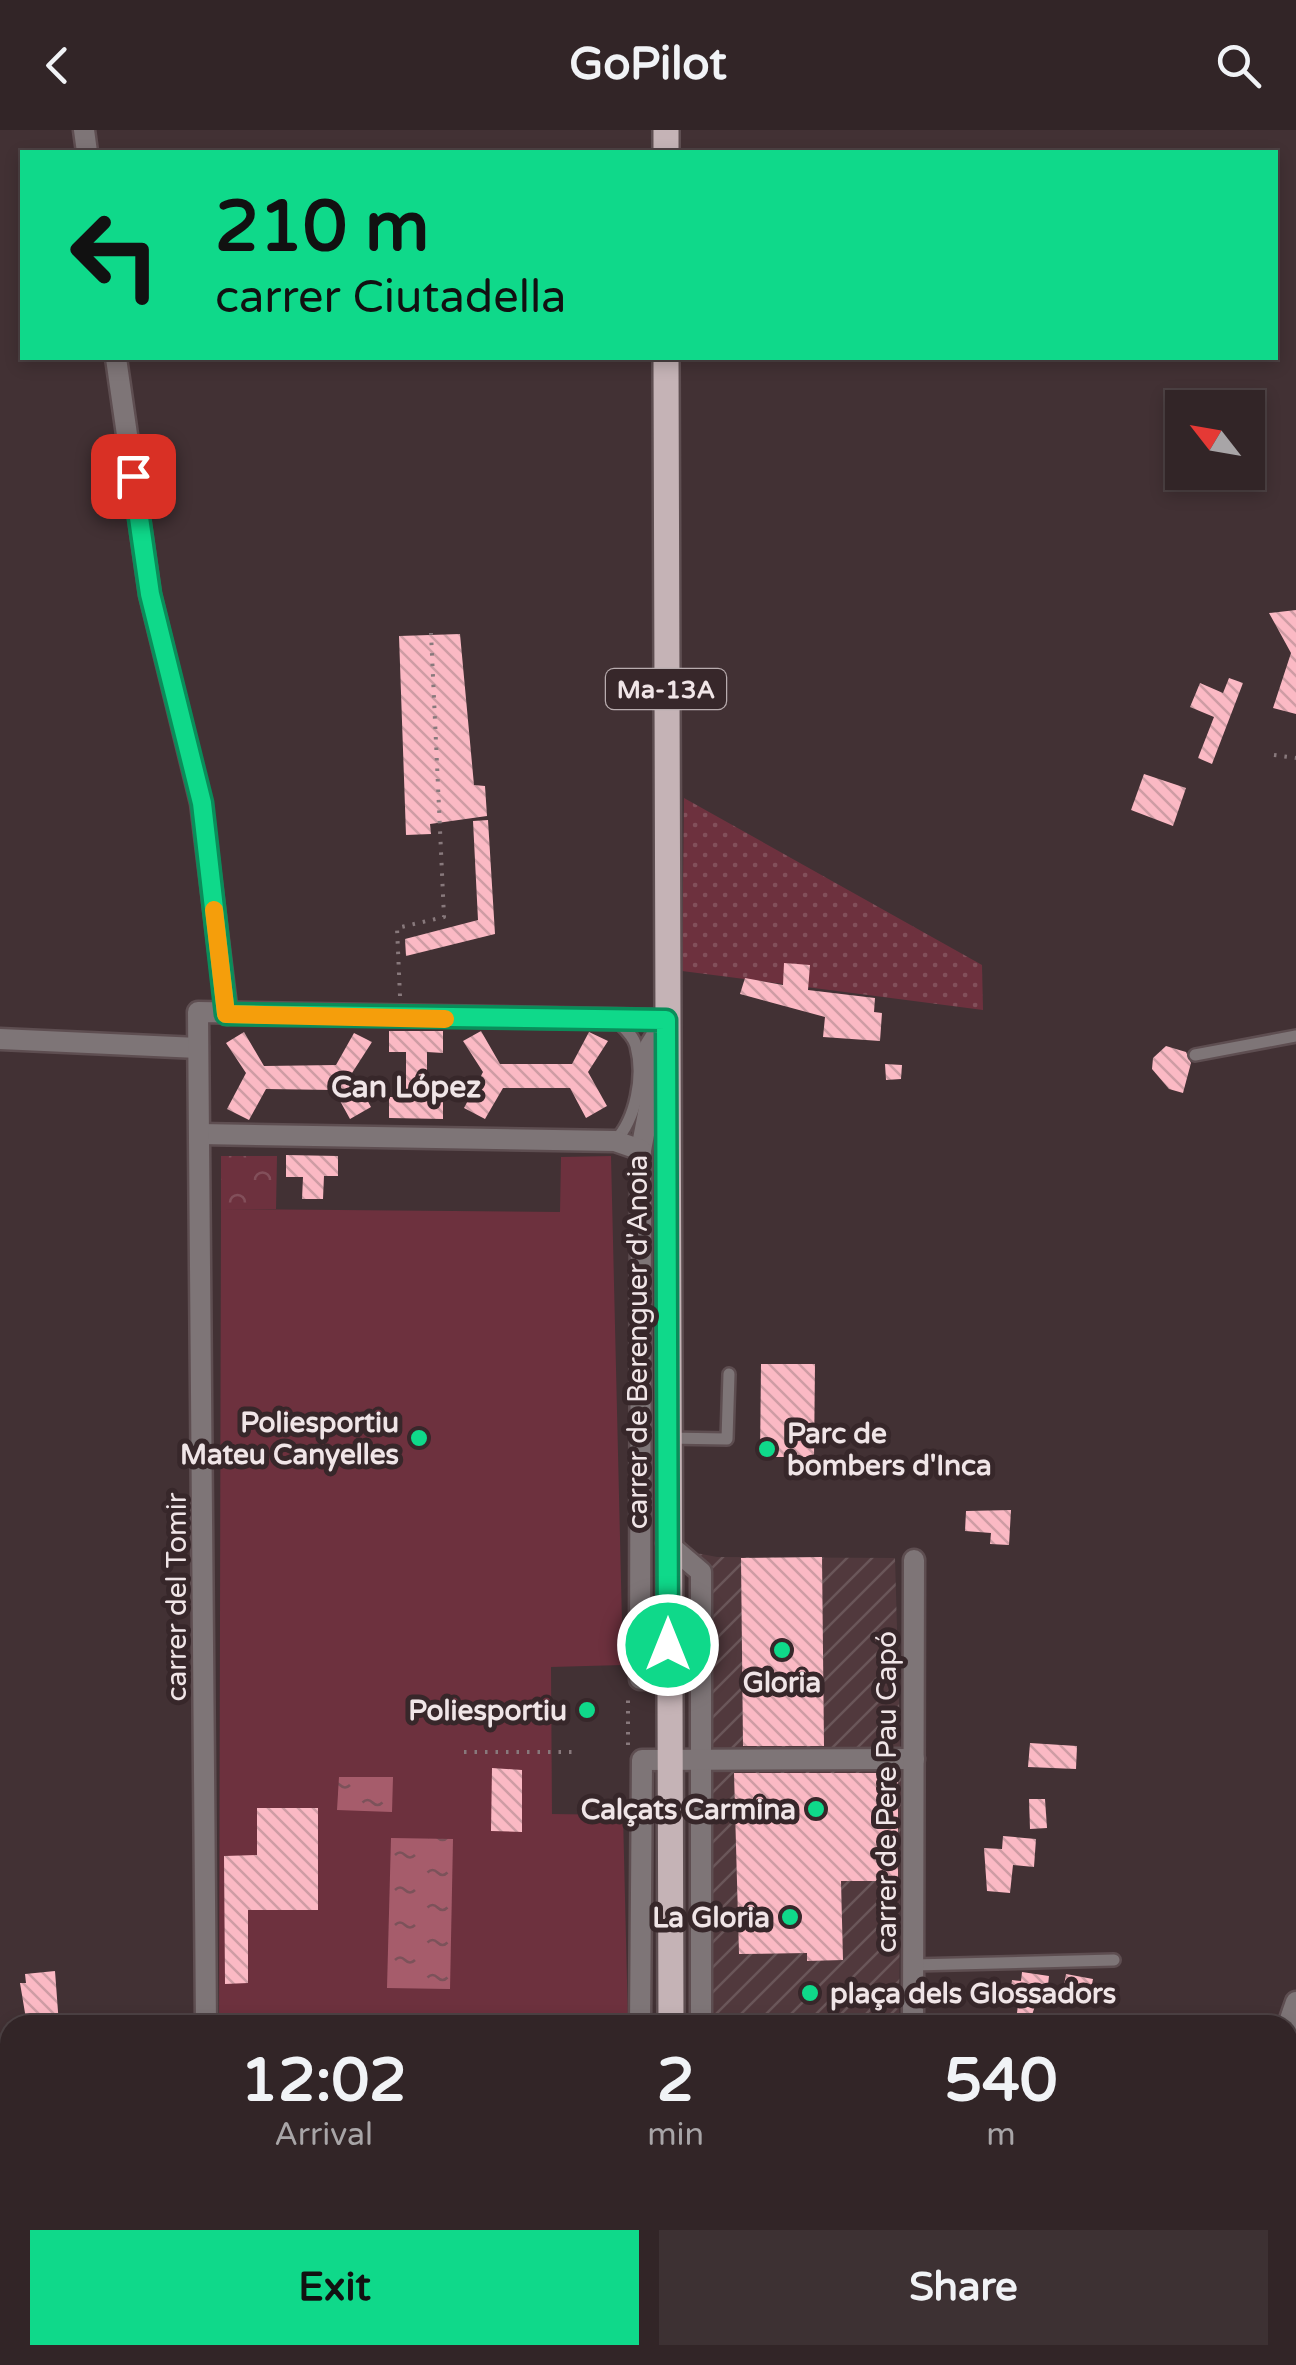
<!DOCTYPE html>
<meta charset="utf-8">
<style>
:root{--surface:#322527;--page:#3d3133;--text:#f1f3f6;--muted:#a8a5a7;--line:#4d4244;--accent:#0fd98a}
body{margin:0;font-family:"Varela Round",sans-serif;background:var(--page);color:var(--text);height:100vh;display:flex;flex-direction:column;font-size:38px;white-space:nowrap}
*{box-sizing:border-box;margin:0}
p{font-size:32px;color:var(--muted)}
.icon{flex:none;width:55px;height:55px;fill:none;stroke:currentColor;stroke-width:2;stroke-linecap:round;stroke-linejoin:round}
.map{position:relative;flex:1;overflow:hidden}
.details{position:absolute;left:0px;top:1885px;width:1298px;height:350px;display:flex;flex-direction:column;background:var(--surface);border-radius:30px 30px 0 0;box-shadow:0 5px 15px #0003,0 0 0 2px var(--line)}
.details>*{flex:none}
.hud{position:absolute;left:20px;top:20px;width:1258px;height:210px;border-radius:0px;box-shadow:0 5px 15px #0003,0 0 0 2px var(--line);background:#0fd98a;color:#111;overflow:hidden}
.needle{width:65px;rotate:301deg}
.tools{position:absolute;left:1165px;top:260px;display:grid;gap:20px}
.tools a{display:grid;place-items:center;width:100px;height:100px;border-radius:0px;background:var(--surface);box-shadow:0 5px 15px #0003,0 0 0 2px var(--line);font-size:50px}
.pin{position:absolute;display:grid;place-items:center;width:85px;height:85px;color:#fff;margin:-42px;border-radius:20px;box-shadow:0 5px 15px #0006}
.me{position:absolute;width:110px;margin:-55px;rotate:0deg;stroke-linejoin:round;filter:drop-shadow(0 0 8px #0008)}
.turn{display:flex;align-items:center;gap:35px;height:210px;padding:0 30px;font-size:45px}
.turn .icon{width:130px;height:130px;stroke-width:2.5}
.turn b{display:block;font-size:70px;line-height:85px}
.eta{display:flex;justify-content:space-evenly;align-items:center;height:170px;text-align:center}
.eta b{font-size:60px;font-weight:700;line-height:70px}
.primary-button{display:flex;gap:20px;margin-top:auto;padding:20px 30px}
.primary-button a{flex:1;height:115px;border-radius:0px;background:var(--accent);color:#111;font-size:40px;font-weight:700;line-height:115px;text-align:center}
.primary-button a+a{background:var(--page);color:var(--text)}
header{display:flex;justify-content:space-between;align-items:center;height:130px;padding:0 30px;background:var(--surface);font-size:45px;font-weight:700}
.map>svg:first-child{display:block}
</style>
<header><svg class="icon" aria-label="back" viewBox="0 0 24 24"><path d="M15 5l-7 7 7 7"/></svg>GoPilot<svg class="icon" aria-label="search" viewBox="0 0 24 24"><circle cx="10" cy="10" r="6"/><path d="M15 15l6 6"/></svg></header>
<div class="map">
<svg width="1296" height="2235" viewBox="0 0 1296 2235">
<defs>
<pattern id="industrial-furrows" width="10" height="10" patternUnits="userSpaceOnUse" patternTransform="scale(2.5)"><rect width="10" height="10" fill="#51393d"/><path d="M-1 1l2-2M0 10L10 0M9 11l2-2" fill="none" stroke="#6a5659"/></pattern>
<pattern id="grass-dots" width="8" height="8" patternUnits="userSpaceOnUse" patternTransform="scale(2.5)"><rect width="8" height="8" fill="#6d313e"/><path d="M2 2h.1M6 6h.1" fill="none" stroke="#824f5a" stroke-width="1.8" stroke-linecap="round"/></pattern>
<pattern id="park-crowns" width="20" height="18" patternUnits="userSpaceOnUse" patternTransform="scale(2.5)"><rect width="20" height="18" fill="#6d313e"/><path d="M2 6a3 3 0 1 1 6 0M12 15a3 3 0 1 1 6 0" fill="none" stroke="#824f5a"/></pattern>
<pattern id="water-ripples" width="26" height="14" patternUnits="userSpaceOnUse" patternTransform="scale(2.5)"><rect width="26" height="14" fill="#a65c6b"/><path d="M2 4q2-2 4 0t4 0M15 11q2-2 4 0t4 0" fill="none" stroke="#7c525a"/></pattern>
<pattern id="building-back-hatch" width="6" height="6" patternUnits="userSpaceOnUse" patternTransform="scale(2.5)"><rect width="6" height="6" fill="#fbb9c4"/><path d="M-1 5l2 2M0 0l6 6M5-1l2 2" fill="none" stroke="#ce9ca4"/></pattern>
</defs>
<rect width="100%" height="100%" fill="#423134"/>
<path fill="#51393d" d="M419 1887 628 1892 219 1895V1890Z"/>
<path fill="url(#industrial-furrows)" d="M691 1422 717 1427 895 1428 901 1642 899 1895H693Z"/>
<g fill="url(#grass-dots)">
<path d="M684 668 982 835 983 880 682 841Z"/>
<path d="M752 2225H793L796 2235H755Z"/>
</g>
<g fill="url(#park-crowns)">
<path d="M221 1026H277L276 1079H221Z"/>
<path d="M310 2225H618L619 2235H310Z"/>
</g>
<path fill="#6d313e" d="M611 1026 623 1535 551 1537 552 1684 623 1685 628 1892 219 1890 221 1079 560 1082 561 1027Z"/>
<g fill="url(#water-ripples)">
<path d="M339 1647H393L392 1682 337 1680Z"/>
<path d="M391 1708 453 1709 450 1859 387 1858Z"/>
</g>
<g fill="url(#building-back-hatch)">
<path d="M1296 480V584L1273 578 1291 523 1269 483Z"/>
<path d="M460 504 474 655 485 656 487 686 430 694 431 704 406 705 399 506Z"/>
<path d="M1229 548 1243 553 1212 634 1198 628 1214 587 1190 577 1200 553 1223 563Z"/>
<path d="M1144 644 1186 658 1173 696 1131 680Z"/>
<path d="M488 690 495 804 406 826 405 809 478 790 473 691Z"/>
<path d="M784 833 810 835 808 860 875 868 874 882 882 883 880 911 823 907 825 887 740 864 745 848 783 855Z"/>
<path d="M389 901H443V923L427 922V967H443V989L389 988V967H406V922H389Z"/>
<path d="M481 901 500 934H572L589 902 608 911 588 942 607 976 586 988 570 958H503L485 989 464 978 483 942 463 911Z"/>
<path d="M244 902 264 936 336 935 354 903 372 912 352 943 371 977 350 989 334 960 266 959 249 990 227 979 246 943 226 913Z"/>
<path d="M1166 916 1186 922 1191 933 1183 963 1169 959 1152 939 1153 928Z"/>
<path d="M885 934 902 935 901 949 886 950Z"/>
<path d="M286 1025 338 1026V1046H324L323 1069H302L303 1047H286Z"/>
<path d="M761 1234H815L814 1327H760Z"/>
<path d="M1011 1380 1009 1415 990 1414 991 1403 965 1401 966 1381Z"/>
<path d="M822 1427 824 1616H743L741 1428Z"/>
<path d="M1030 1613 1077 1616 1076 1639 1028 1637Z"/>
<path d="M492 1638 522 1640V1702L491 1701Z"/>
<path d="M734 1643H898V1751H841L843 1830 807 1831V1823L739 1824Z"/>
<path d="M1029 1669H1045L1047 1698 1030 1699Z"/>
<path d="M257 1678H318V1780H248V1853L225 1854 224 1726 257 1725Z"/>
<path d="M1003 1706 1036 1709 1034 1737 1013 1735 1010 1763 987 1761 984 1718 1002 1719Z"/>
<path d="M55 1841 59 1895H27L20 1853H26L25 1844Z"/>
<path d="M1022 1842 1049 1846 1047 1865 1039 1864 1032 1885 1017 1883 1019 1866 1010 1865 1012 1850 1021 1851Z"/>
<path d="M1066 1844 1093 1849 1090 1865 1063 1861Z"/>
</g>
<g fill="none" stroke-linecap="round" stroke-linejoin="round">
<defs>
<g id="lane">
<path d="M1195 925 1296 906"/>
<path d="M615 1011C636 989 644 946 636 916 634 906 623 897 616 890"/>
<path d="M667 1308 727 1309 729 1244"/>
<path d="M913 1835 1114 1830"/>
</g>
<g id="street">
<path d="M84 0 87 22"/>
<path d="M116 228 150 465 201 673 227 884"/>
<path d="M666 890 650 916V973L641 1020 640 1549H668"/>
<path d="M0 909 198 918"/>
<path d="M200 1004 615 1011 641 1020"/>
<path d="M667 1413 701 1442V1895"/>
<path d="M206 1895 198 882 666 890"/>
<path d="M640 1895 642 1630 914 1629"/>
<path d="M913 1895 914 1430"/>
<path d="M1288 1895 1296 1872"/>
<path d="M209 2225V2235"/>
<path d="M639 2225V2235"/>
<path d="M1247 2235 1248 2225"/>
</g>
<path id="secondary" d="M667 2225V2235"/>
<g id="primary">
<path d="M666 0V22"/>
<path d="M666 228 671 1895"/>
<path d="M716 2225 718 2235"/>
</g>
</defs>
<use href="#lane" stroke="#5e4e51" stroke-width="16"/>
<use href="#street" stroke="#5e4e51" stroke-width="25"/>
<use href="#secondary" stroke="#5e4e51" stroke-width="25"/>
<use href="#primary" stroke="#5e4e51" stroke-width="30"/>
<g stroke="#88797c" stroke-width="4" stroke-dasharray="2.5 8" stroke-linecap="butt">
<path d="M1274 625 1296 628"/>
<path d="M400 866 397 798 444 787 431 503"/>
<path d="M628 1615V1565"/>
<path d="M464 1622H573"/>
<path d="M572 2225 573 2235"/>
<path d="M451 2235V2225"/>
</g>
<use href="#lane" stroke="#7e7577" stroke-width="11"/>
<use href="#street" stroke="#7e7577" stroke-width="20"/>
<use href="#secondary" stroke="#a6999a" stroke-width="20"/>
<use href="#primary" stroke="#c5b3b6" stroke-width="25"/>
</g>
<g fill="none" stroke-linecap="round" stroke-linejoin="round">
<defs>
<path id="route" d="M133 346 150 464 202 673 226 884 666 890 668 1515"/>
</defs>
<use href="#route" stroke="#0a8d5a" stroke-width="25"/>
<use href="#route" stroke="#0fd98a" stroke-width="18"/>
<path stroke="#f59e0b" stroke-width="18" d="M214 780 226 884 445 889"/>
</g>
<g fill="#0fd98a" stroke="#37272a" stroke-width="4">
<circle cx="419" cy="1308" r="10"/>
<circle cx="767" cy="1319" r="10"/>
<circle cx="782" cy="1520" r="10"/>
<circle cx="587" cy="1580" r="10"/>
<circle cx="816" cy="1679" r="10"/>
<circle cx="790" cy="1787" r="10"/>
<circle cx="810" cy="1863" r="10"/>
</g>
<g text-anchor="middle" stroke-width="10" stroke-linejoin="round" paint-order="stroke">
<rect fill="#37272a" stroke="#b8acae" stroke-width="2.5" x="606" y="539" width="120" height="40" rx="8"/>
<g font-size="25" font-weight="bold" fill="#f0e5e7">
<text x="666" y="568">Ma-13A</text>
</g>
<g font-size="28" fill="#f0e5e7" stroke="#37272a">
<text transform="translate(637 1212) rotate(-90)" y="10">carrer de Berenguer d'Anoia</text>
<text transform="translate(176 1467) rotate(-90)" y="10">carrer del Tomir</text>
<text transform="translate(886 1662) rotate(-90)" y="10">carrer de Pere Pau Capó</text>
</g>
<g font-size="28" font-weight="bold" fill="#f0e5e7" stroke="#37272a" text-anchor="end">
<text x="399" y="1302">Poliesportiu<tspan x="399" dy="32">Mateu Canyelles</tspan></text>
<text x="787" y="1313" text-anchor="start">Parc de<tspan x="787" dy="32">bombers d'Inca</tspan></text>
<text x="782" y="1562" text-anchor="middle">Gloria</text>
<text x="567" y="1590">Poliesportiu</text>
<text x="796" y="1689">Calçats Carmina</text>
<text x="770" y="1797">La Gloria</text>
<text x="830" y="1873" text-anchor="start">plaça dels Glossadors</text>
</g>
<g font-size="30" font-weight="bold" fill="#f0e5e7" stroke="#37272a">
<text x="406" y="967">Can López</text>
</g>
</g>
</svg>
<div class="tools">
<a><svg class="needle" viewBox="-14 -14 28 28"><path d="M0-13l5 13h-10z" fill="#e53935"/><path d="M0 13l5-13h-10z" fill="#a8a5a7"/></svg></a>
</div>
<div class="pin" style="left:133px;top:346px;background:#d93025"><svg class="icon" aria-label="arrive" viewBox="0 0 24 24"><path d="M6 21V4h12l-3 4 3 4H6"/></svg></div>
<svg class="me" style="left:668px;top:1515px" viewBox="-20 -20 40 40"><circle r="17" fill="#0fd98a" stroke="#fff" stroke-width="3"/><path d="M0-11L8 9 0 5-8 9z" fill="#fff"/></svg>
<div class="hud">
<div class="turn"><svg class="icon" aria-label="left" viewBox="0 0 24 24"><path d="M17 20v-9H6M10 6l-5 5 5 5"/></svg><div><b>210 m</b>carrer Ciutadella</div></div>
</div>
<section class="details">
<div class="eta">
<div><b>12:02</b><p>Arrival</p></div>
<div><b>2</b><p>min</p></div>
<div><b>540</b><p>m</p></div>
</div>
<div class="primary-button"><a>Exit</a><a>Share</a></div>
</section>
</div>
